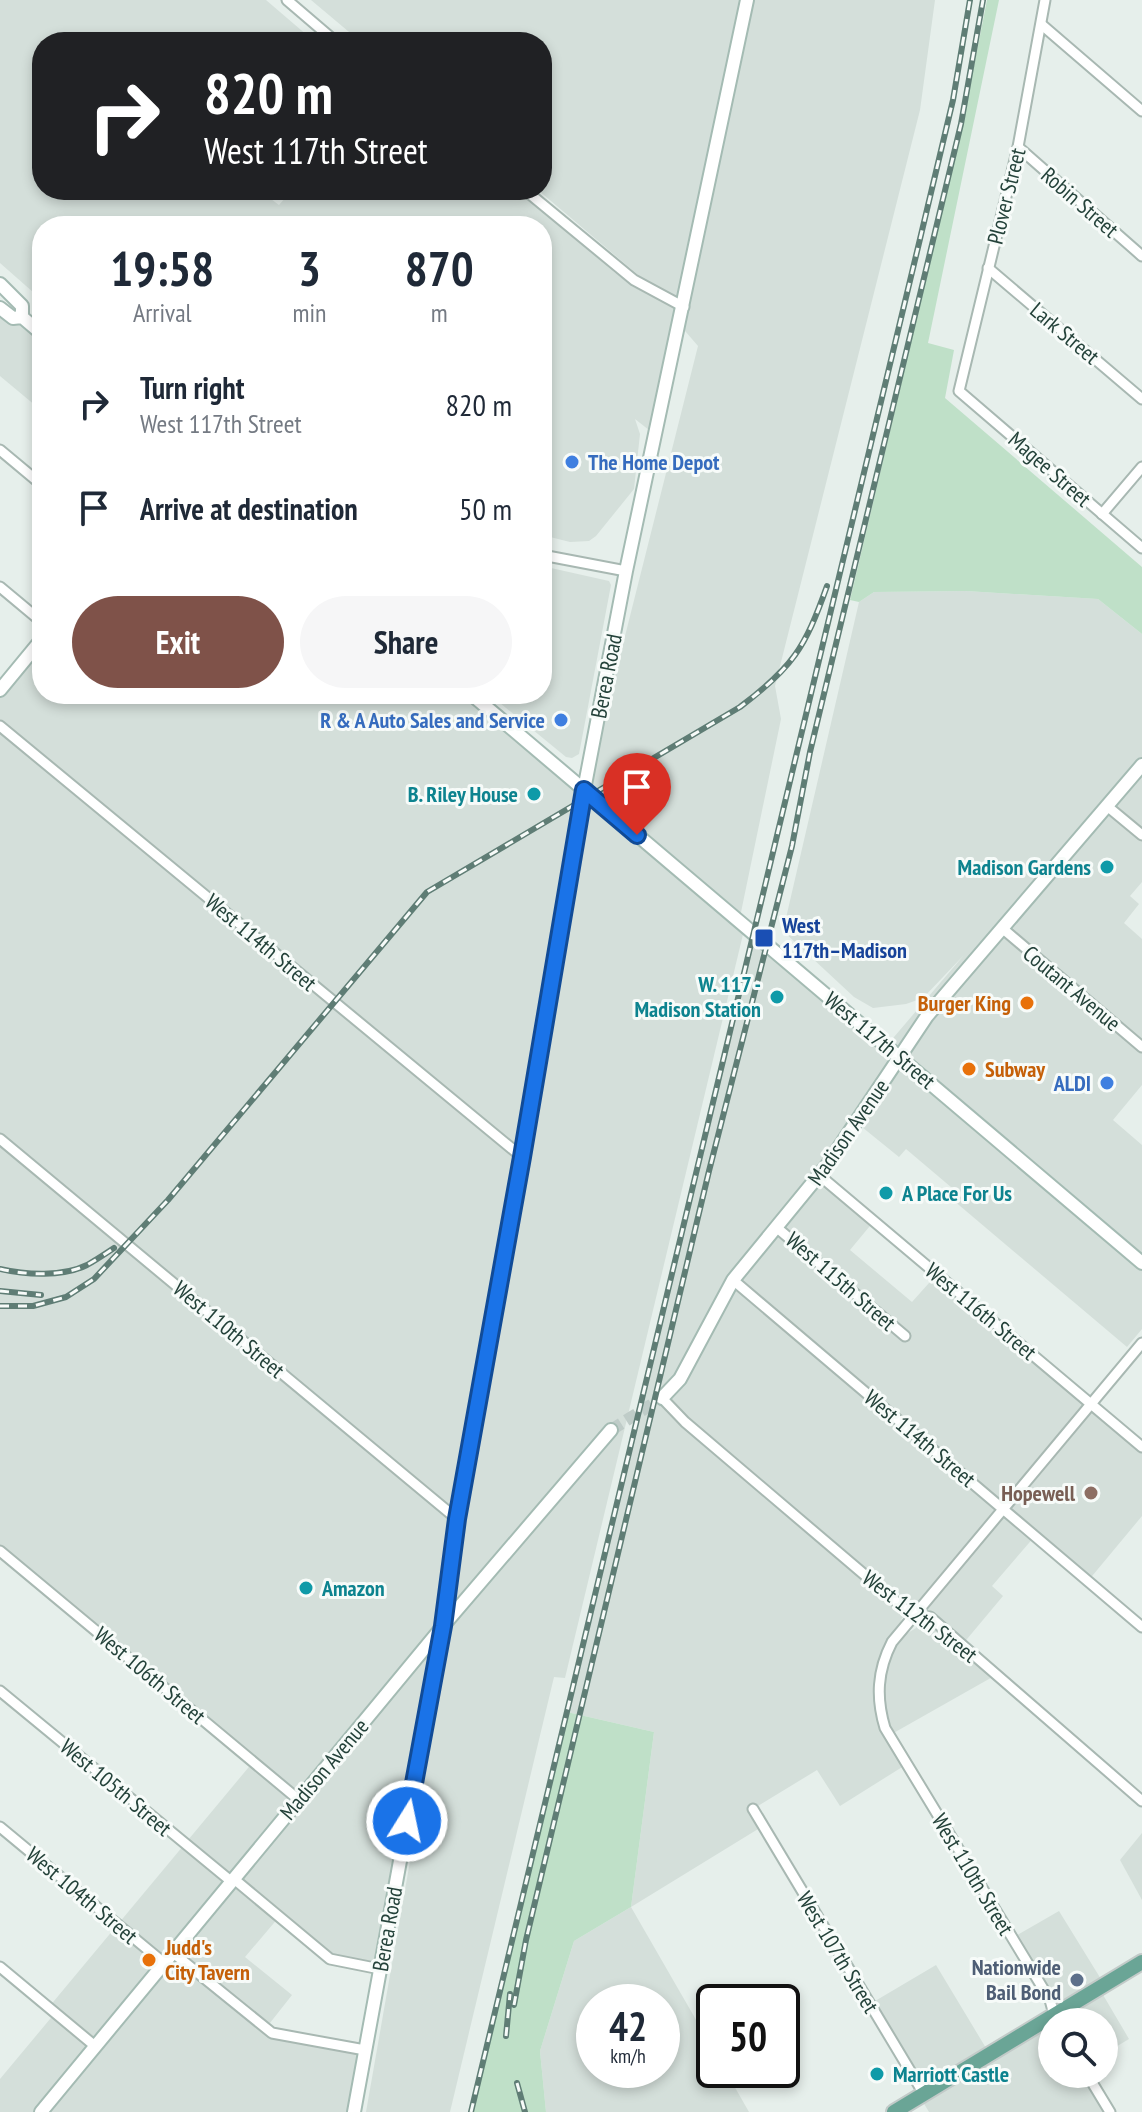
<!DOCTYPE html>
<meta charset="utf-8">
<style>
:root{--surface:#fff;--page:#f6f6f7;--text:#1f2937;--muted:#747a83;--accent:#7f5249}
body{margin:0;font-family:"PT Sans Narrow",sans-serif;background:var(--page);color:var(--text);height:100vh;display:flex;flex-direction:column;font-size:30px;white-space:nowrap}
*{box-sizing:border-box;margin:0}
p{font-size:26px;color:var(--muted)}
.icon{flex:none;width:44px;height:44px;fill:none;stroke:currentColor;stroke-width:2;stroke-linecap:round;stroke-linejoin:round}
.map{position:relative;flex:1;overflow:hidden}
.side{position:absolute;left:32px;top:216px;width:520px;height:488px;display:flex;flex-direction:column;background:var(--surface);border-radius:32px;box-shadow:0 4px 12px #0003}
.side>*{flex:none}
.hud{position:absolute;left:32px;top:32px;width:520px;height:168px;border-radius:32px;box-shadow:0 4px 12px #0003;background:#202124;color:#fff;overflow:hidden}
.buttons{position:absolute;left:1038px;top:2008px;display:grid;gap:16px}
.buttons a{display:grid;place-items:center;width:80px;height:80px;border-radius:50%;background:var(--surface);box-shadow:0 4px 12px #0003;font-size:40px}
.speed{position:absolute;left:576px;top:1984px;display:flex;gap:16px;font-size:40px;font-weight:700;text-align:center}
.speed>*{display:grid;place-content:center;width:104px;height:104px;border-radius:50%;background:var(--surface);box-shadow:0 4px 12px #0003;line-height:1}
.speed small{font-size:20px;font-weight:400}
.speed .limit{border:4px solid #111;border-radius:12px;background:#fff;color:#111}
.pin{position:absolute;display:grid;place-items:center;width:68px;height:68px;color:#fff;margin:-82px -34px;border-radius:50% 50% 50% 0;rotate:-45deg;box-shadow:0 0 8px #0007}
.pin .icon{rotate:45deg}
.me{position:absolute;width:88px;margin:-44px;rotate:10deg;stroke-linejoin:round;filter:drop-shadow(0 0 6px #0008)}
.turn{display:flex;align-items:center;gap:28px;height:168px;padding:0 40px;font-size:36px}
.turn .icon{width:104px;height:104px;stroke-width:2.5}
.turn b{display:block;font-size:56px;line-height:68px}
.eta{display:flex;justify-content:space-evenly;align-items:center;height:136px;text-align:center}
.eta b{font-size:48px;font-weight:600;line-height:56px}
.primary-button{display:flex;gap:16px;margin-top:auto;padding:16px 40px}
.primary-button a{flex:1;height:92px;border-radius:48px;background:var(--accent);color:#fff;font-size:32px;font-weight:600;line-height:92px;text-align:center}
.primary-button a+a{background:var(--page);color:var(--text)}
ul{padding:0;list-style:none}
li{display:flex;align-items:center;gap:24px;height:104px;padding:0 40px}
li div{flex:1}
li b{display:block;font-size:30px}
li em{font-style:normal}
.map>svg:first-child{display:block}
</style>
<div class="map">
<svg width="1142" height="2112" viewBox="0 0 1142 2112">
<rect width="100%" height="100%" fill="#e6efeb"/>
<g fill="#d4dfda" fill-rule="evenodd">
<path d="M0 0H266L315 42H42V190H278L271 199 279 205 292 190H517L614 272 632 286 654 297 637 274 538 190H542V42H361L311 0H935L920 110 775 686 781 719 740 917 587 787 698 346 679 324 654 434 635 419 640 434 634 489 596 536 589 541 570 542 550 537 542 531V226H42V300L0 263Z"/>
<path d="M0 308 42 334V411L0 376Z"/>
<path d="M542 566 609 581 611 585 579 754 572 758 566 757 489 694H542Z"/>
<path d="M966 591 1098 599 1142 634V882L1130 896 1139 904 1124 923 1142 939V1085L1113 1120 1142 1145V1329L1127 1347 953 1200 958 1193 906 1149 899 1157 857 1123 819 1175 874 1221 850 1250 912 1302 937 1274 1142 1446V1516L1088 1581 1035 1536 992 1586 1003 1596 962 1645 996 1675 890 1735 907 1764 840 1806 817 1770 753 1809 763 1826 631 1907 714 2051V2070H725L749 2112H546L540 2051 574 1941 631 1907 654 1732 567 1712 754 933 888 1044 964 955 923 998 906 1004 873 1008 854 997 783 931 859 602 874 592ZM923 1605 916 1628 893 1642 902 1618ZM594 2002H662V2070H594Z"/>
<path d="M42 639V694H471L745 926 565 1678 554 1677 450 2112H366L446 1656 438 1653 380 1969 330 1959 279 1917 245 1957 292 1995 266 2028 365 2050 354 2112H0V2079L55 2013 49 2007 253 1762 0 1551V690Z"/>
<path d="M1142 1833V1900L1120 1860Z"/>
<path d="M1059 1911 1104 1984 1099 1988 1129 2039 1104 2054V2022H1052V2074H1087L1110 2112H929L920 2097 923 2095 870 2004 936 1965 989 2053 1053 2014 1012 1938Z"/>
</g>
<g fill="#bfe0c8">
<path d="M987 0H999L928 343 954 350 945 398 1142 567V634L1098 599 966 591 874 592 859 602 850 600 961 132Z"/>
<path d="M567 1712 654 1732 631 1907 574 1941 540 2051 546 2112H472Z"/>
</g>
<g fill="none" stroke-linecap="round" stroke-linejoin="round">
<path stroke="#bfccc8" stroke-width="12" stroke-dasharray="12 6" stroke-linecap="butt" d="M611 1430 662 1398"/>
<defs>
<g id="street">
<path d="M287 0 336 42"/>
<path d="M1045 0 1018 147 959 391 1142 548"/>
<path d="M1042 25 1142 111"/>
<path d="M1018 147 1142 256"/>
<path d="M525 190 634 280 684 307"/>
<path d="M988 268 1142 399"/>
<path d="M0 450 42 485"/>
<path d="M1102 514 1142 467"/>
<path d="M542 555 626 571"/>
<path d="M0 587 42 622"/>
<path d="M0 726 522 1157"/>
<path d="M1107 806 1142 835"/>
<path d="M1002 928 1142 1047"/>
<path d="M0 1139 457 1519"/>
<path d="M819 1175 1142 1447"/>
<path d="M776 1227 905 1336"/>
<path d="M733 1280 1142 1627"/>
<path d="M662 1398 685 1422 913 1616 930 1617 1142 1801"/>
<path d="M0 1551 299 1800"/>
<path d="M0 1691 232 1882"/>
<path d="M753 1809 924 2094"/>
<path d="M0 1827 164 1963"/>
<path d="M234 1879 330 1959 380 1969"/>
<path d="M172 1952 272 2033 365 2050"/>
<path d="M0 1967 95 2046"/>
<path d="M1055 2018 1050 2000 885 1728C876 1698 877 1671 892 1642L1142 1343"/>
<path d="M1087 2074 1110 2112"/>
</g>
<g id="secondary">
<path d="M0 284 22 306V317"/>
<path d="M0 308 13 318 22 317 42 334"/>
<path d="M0 690 42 639"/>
<path d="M471 694 1142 1263"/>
<path d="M662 1398 680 1379 733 1280 828 1164 927 1016 1142 765"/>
<path d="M41 2112 443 1626 611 1430"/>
<path d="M354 2112 443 1626 457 1519 522 1157 584 790 626 571 747 0"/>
</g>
<path id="primary" d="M894 2112 1142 1962"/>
</defs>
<use href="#street" stroke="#a8b8b2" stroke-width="13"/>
<use href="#secondary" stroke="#a4bbb3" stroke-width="16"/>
<use href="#primary" stroke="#c2cac8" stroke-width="18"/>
<use href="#street" stroke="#fff" stroke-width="9"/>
<use href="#secondary" stroke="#fff" stroke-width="12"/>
<use href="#primary" stroke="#6aa596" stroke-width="14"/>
<defs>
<g id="rail">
<path d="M0 1269C26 1275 63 1277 87 1265 96 1260 105 1254 114 1248"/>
<path d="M0 1291 41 1295"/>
<path d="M0 1306H33L66 1297 94 1279 168 1200 427 892 740 707C793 667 805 648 827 586"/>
<path d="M514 2005 526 1940 709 1171 792 846 810 752 961 124 983 0"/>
<path d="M506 2036 510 1994"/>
<path d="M517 2083 525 2112"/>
<path d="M471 2112 920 239 953 100 970 0"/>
</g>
</defs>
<use href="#rail" stroke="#5f7d75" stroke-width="6"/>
<use href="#rail" stroke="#f7fbf9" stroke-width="3" stroke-dasharray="9" stroke-linecap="butt"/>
</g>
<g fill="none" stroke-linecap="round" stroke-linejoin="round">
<defs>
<path id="route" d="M407 1821 443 1626 457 1519 522 1157 584 790 637 835"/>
</defs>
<use href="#route" stroke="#114b97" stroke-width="20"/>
<use href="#route" stroke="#1a73e8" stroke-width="14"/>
</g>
<g fill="#3f7fe0" stroke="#f7fbf9" stroke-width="3">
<circle cx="572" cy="462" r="8"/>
<circle cx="561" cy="720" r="8"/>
<circle cx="1107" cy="1083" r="8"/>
</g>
<g fill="#0f9aa8" stroke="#f7fbf9" stroke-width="3">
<circle cx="534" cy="794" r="8"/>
<circle cx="1107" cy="867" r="8"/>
<circle cx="777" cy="997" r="8"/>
<circle cx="886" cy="1193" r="8"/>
<circle cx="306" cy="1588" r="8"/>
<circle cx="877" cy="2074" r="8"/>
</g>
<rect fill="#1a4fb4" stroke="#f7fbf9" stroke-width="3" x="754" y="928" width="20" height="20" rx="4"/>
<g fill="#e8710a" stroke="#f7fbf9" stroke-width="3">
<circle cx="1027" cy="1003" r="8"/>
<circle cx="969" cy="1069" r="8"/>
<circle cx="149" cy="1960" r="8"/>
</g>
<circle fill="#8d6e63" stroke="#f7fbf9" stroke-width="3" cx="1091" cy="1493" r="8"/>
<circle fill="#5c6f8a" stroke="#f7fbf9" stroke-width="3" cx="1077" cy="1980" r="8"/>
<g text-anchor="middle" stroke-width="6" stroke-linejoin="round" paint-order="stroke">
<g font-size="22" fill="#24423a" stroke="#f7fbf9">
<text transform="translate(1006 196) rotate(-76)" y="8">Plover Street</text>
<text transform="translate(1080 202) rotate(41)" y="8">Robin Street</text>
<text transform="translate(1065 333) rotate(40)" y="8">Lark Street</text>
<text transform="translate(1050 469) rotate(41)" y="8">Magee Street</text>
<text transform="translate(606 676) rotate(-79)" y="8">Berea Road</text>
<text transform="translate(261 942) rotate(40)" y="8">West 114th Street</text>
<text transform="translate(1072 988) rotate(40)" y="8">Coutant Avenue</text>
<text transform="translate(880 1040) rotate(40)" y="8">West 117th Street</text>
<text transform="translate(848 1132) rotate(-55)" y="8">Madison Avenue</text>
<text transform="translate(841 1281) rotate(41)" y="8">West 115th Street</text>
<text transform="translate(981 1311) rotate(40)" y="8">West 116th Street</text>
<text transform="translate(229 1329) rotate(40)" y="8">West 110th Street</text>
<text transform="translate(920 1438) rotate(40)" y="8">West 114th Street</text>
<text transform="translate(920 1616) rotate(37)" y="8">West 112th Street</text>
<text transform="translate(150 1675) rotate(40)" y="8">West 106th Street</text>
<text transform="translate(324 1769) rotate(-50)" y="8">Madison Avenue</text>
<text transform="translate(116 1787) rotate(40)" y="8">West 105th Street</text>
<text transform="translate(973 1874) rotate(59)" y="8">West 110th Street</text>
<text transform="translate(82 1895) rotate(40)" y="8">West 104th Street</text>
<text transform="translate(387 1929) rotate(-80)" y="8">Berea Road</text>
<text transform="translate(838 1952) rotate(59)" y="8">West 107th Street</text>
</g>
<g font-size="22" font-weight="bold" fill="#366cbe" stroke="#f7fbf9" text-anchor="end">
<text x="588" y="470" text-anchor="start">The Home Depot</text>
<text x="545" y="728">R &amp; A Auto Sales and Service</text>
<text x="1091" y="1091">ALDI</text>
</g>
<g font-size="22" font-weight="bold" fill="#0d838f" stroke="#f7fbf9" text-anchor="end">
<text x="518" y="802">B. Riley House</text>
<text x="1091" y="875">Madison Gardens</text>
<text x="761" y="992">W. 117 -<tspan x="761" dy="25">Madison Station</tspan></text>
<text x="902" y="1201" text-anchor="start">A Place For Us</text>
<text x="322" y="1596" text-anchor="start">Amazon</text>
<text x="893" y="2082" text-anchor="start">Marriott Castle</text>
</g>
<g font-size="22" font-weight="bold" fill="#164399" stroke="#f7fbf9" text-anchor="start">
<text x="782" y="933">West<tspan x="782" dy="25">117th–Madison</tspan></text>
</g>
<g font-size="22" font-weight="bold" fill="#c56008" stroke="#f7fbf9" text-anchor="start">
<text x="1011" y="1011" text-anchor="end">Burger King</text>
<text x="985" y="1077">Subway</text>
<text x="165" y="1955">Judd's<tspan x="165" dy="25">City Tavern</tspan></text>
</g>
<g font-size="22" font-weight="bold" fill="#785e54" stroke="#f7fbf9" text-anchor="end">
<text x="1075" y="1501">Hopewell</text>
</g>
<g font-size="22" font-weight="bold" fill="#4e5e75" stroke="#f7fbf9" text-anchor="end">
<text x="1061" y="1975">Nationwide<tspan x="1061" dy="25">Bail Bond</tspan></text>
</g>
</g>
</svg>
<div class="buttons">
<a><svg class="icon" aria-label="search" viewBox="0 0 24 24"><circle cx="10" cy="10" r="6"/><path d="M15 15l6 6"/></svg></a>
</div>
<div class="speed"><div>42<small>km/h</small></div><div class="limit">50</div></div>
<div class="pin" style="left:637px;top:835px;background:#d93025"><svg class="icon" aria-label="arrive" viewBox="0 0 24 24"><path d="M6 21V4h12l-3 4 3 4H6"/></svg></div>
<svg class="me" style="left:407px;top:1821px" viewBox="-20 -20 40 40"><circle r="17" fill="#1a73e8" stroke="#fff" stroke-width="3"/><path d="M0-11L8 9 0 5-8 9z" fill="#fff"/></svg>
<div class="hud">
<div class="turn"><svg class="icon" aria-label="right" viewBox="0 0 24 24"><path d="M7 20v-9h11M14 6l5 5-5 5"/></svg><div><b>820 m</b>West 117th Street</div></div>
</div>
<section class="side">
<div class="eta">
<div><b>19:58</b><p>Arrival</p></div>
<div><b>3</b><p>min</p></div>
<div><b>870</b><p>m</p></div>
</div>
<ul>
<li><svg class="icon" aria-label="right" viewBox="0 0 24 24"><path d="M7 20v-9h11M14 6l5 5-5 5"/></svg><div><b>Turn right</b><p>West 117th Street</p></div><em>820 m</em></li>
<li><svg class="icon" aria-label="arrive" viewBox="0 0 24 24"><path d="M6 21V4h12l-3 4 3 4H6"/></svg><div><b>Arrive at destination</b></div><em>50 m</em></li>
</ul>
<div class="primary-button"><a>Exit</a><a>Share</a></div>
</section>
</div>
